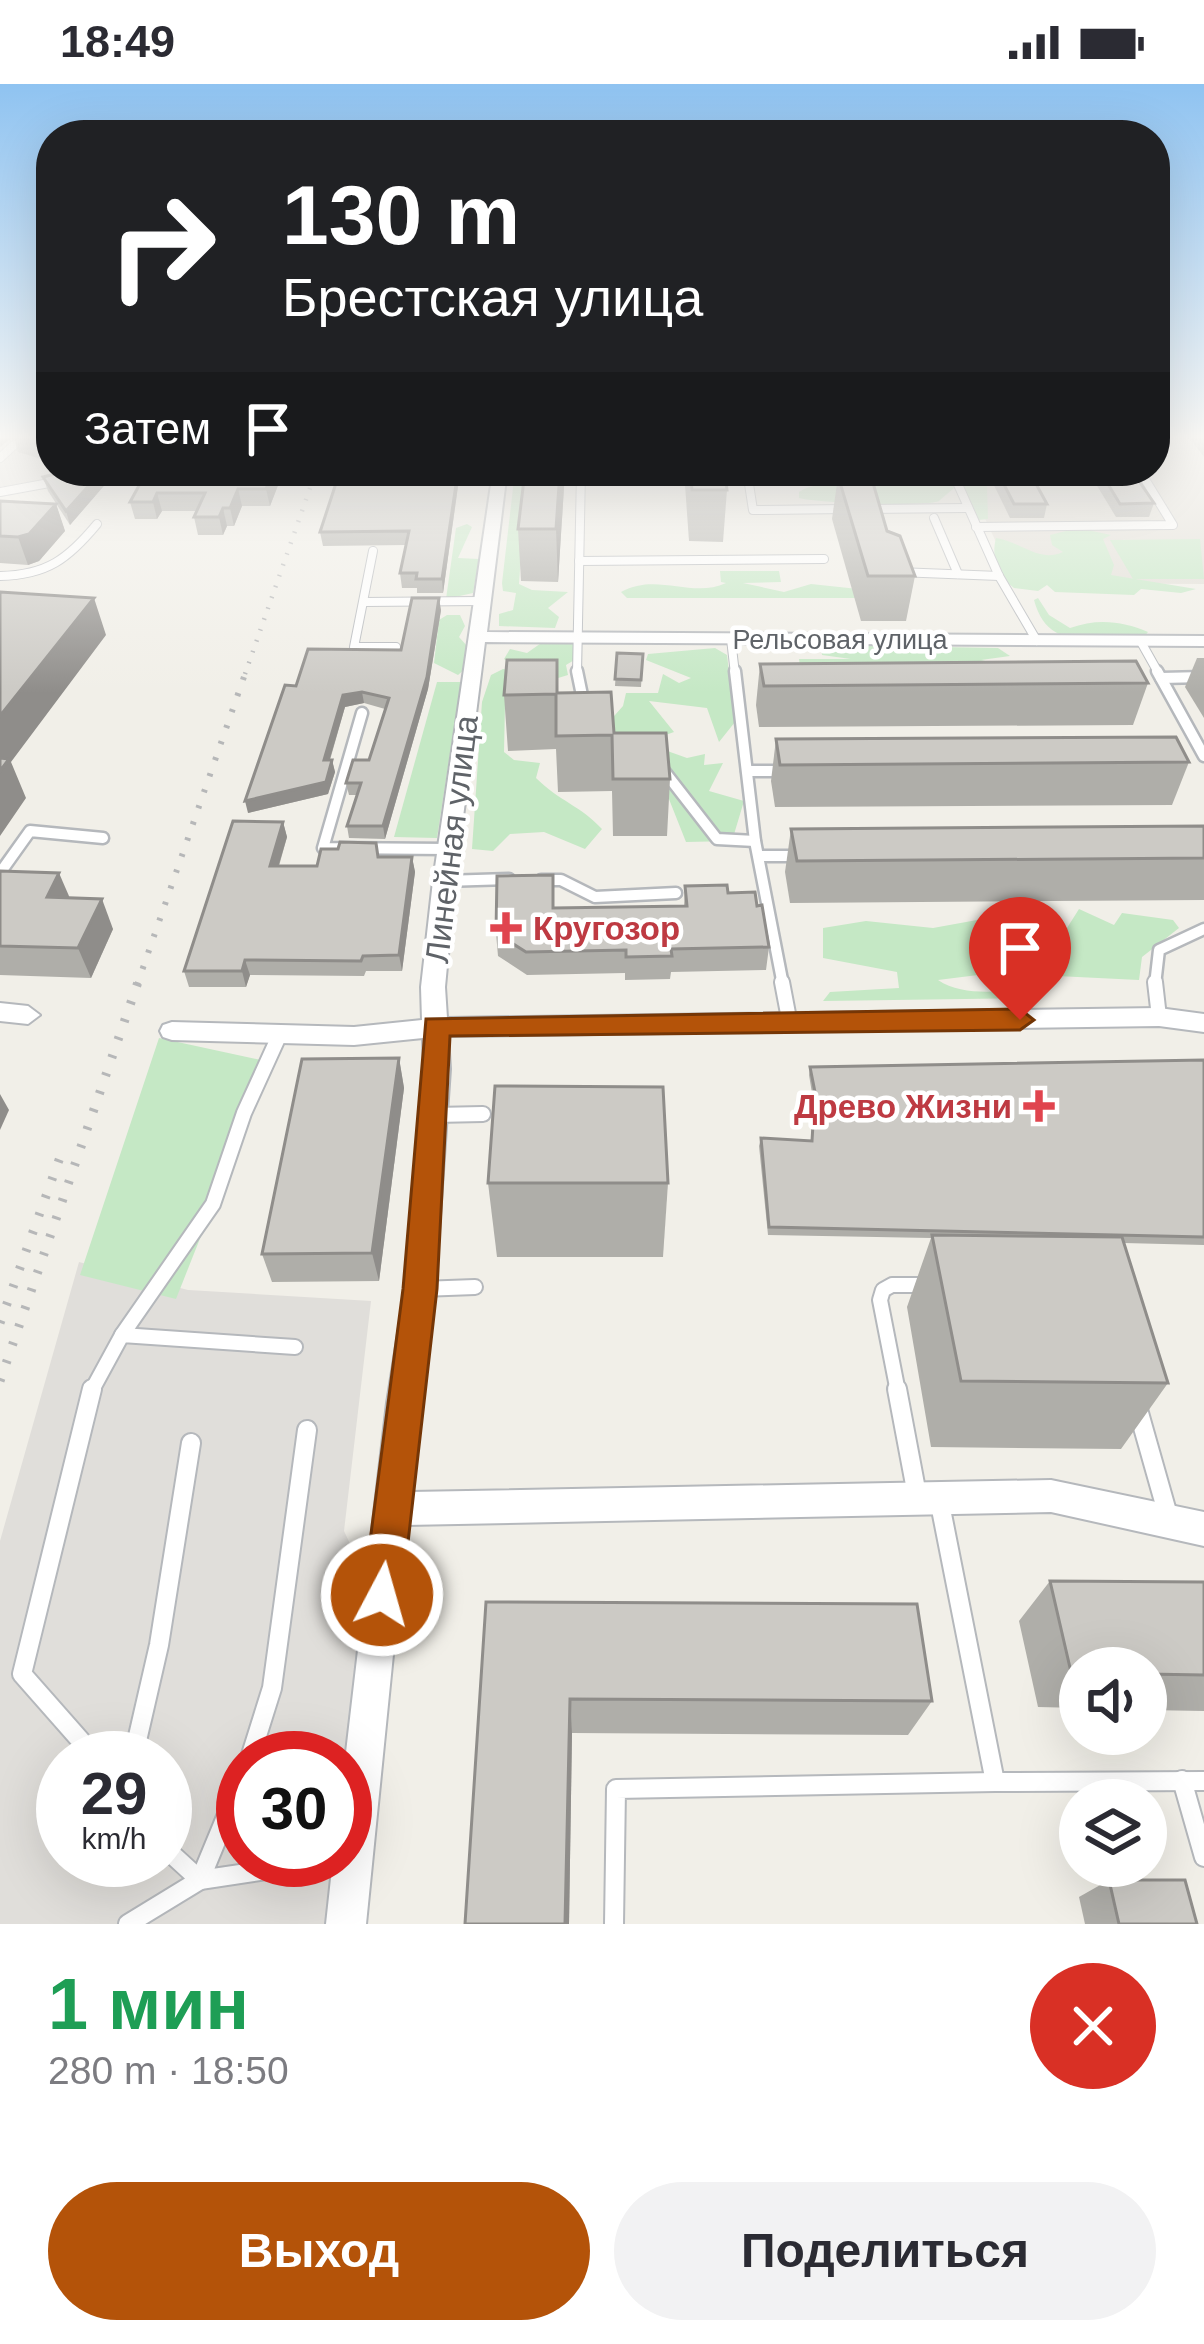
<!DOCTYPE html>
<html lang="ru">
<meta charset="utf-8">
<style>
:root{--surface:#fff;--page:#f2f2f3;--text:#2b2b33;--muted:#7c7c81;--accent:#b45309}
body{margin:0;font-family:Arial,sans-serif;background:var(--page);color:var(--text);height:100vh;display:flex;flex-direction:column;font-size:45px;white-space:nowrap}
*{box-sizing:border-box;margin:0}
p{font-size:39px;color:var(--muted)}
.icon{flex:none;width:66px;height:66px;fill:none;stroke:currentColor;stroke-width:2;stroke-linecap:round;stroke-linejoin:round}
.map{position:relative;height:1840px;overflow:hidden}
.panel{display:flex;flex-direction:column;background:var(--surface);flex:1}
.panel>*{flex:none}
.guide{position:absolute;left:36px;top:36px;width:1134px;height:366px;border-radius:48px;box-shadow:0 12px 48px #0002;background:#202124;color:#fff;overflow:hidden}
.controls{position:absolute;left:1059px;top:1563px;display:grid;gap:24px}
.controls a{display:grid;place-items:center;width:108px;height:108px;border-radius:50%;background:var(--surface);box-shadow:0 12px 48px #0002;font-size:60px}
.speed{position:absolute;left:36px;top:1647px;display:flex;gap:24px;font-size:60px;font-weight:700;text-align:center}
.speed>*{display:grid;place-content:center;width:156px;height:156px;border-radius:50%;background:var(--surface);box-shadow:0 12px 48px #0002;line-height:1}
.speed small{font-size:30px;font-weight:400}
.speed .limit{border:18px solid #d22;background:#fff;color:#111}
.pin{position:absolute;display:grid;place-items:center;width:102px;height:102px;color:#fff;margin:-123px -51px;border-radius:50% 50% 50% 0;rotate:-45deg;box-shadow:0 0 12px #0007}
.pin .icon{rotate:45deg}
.me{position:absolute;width:132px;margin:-66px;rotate:6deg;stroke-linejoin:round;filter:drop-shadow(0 0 9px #0008)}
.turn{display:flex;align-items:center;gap:42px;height:252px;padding:0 48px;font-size:54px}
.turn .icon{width:156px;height:156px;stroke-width:2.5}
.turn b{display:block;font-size:84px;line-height:102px}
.then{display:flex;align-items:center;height:114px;padding:0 48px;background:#0003;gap:24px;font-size:45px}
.round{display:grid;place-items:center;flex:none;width:126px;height:126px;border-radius:63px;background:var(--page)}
.overview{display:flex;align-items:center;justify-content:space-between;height:204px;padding:0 48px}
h1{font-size:72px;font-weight:700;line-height:90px;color:#1e9e55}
.cta{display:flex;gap:24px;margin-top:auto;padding:24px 48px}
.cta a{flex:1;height:138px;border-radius:72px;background:var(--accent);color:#fff;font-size:48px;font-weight:700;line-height:138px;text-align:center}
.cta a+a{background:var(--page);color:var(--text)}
.status{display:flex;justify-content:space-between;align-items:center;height:84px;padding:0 60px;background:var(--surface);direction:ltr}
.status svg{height:33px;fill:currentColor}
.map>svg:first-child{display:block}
</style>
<div class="status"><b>18:49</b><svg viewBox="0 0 49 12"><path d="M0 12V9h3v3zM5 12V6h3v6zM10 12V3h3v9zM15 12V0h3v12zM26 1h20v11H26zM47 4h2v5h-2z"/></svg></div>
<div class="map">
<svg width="1204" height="1840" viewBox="0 0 1204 1840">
<rect width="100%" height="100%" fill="#f1efe8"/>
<g fill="#e0deda" fill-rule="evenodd">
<path d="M0 351H51V387H88L0 403Z"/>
<path d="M79 1178 188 1206 371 1217 344 1447 368 1498 345 1727V1674H243V1776H340L330 1840H0V1457ZM63 1674H165V1776H63Z"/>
</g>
<path fill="#e1ded6" d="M1155 351H1204V500L1015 499 963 387H1155Z"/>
<g fill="#c5e8c5">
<path d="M515 387H527L519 500 532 506 568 508 548 524 559 533 555 544 499 542V530L513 526 516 509 503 507 502 499Z"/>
<path d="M894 387H978L987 403 988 435 978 436 954 404C953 405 940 416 939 417 925 423 816 419 799 414V408C819 393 864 405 890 398Z"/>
<path d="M467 440 472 443 458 474 479 475 473 509 446 515 456 444Z"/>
<path d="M1078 444 1111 451 1103 455 1114 481 1111 491 1196 505 1181 509 1141 505 1134 511 1055 508 1047 501 1038 507 1014 504C997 492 991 473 996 454 1022 458 1038 479 1063 468L1052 461 1050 451Z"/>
<path d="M1200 455 1204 495H1133L1110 456Z"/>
<path d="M720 487H779L781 498 743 499 784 508 811 500 858 505 878 514H627L621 508C657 488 692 515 726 499L721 498Z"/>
<path d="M1038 514 1049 531 1070 544C1097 534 1123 537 1148 548L1142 555C1096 549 1049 572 1034 516Z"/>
<path d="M447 531H460L465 542 459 553 467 562 466 584 458 591 434 579 439 536Z"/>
<path d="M544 557H577L576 575 566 581 568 591 545 598 505 621 504 668 514 676 540 679 536 694C559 717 581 722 602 745L585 765 544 748 510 750 493 767 472 765 482 618 491 591 503 585 523 588 504 575 510 565 527 569Z"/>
<path d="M821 561 998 564 1010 572 981 576 1034 588 1041 600 873 612 843 600 854 595H802L799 575H851L822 571Z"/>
<path d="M715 564 727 571 735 638 719 658 707 624 649 617 674 648 660 653 659 664 687 674 705 670 704 681 723 679 709 707 744 717 732 757 686 758 663 700 609 654 607 640 623 622 626 609H658L663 590 679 599 691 594 646 576 648 570Z"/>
<path d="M437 598H461L437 754 394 753Z"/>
<path d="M1079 825 1114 841 1122 829 1173 836 1179 844 1142 873 1139 896 994 889 938 896C963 913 1001 907 1029 905L1040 914 823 917 830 908 899 904 897 888 823 874V844L866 837 933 844 988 834 1019 845 1030 859 1048 861 1047 838 1067 844Z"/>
<path d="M159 954 261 976 268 983 176 1215 80 1191Z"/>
</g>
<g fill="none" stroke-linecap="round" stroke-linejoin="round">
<defs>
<g id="lane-far3">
<path d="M0 374 25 351"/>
<path d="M747 387 753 426 846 425"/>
<path d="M792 387 803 394 864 392 862 387"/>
<path d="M952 387 999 492 1037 557"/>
<path d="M0 408 60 397"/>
<path d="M866 425 967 424"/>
<path d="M934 434 958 490"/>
<path d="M976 443 1173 441 1140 387"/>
<path d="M373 467 354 563H396"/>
<path d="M579 477 824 475"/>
<path d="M898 488 999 492"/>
<path d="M0 492C47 491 68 475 97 440"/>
<path d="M364 518 481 517"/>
<path d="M731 555 735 590"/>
<path d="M1141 558 1159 590"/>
<path d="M577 590 581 387"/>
</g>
<g id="lane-far2">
<path d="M577 587 584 621"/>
<path d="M735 587 755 757 783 901"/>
<path d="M1157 587 1204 672"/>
<path d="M1161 594 1204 593"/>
<path d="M362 629 323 764 448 765"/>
<path d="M661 683 717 755 755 757"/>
<path d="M747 687H788"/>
<path d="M759 772H799"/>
<path d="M0 789 30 747 103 754"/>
<path d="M541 796H561L595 813 676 809"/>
<path d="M444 797 509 795"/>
<path d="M1155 901 1159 866 1204 845"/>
</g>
<g id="lane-far1">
<path d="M782 898 790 940"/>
<path d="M1155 898 1159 933"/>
<path d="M435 1031 483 1030"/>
<path d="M421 1205 475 1203"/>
<path d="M122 1251 213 1120 244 1029 279 952"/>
<path d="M91 1308 122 1251 295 1263"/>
<path d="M898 1308 880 1216 883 1206 892 1201H927"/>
</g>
<g id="lane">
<path d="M92 1305 22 1590 96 1674"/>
<path d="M897 1305 917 1411"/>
<path d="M1137 1322 1169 1435"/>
<path d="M939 1415 995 1698 1204 1697"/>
<path d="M133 1674 159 1561 191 1359"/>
<path d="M250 1674 272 1604 307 1346"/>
<path d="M243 1692 200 1796 333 1776"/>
<path d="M1182 1696 1204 1773"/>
<path d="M128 1840 200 1796 165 1764"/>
<path d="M614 1840 616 1705 995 1698"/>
</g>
<g id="street">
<path d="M493 387H507L487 548 1204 552V562L485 558 455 797 445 903 447 934 1159 924 1204 930V948L1159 942 448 952 450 985 435 1205 410 1408 1051 1396 1204 1428V1462L1051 1428 406 1441 366 1840H326L333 1776H345V1677L387 1319 405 1205 424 985 423 954 354 961 172 956 163 953 160 947 163 941 172 938 354 943 422 936 421 903 433 797Z"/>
<path d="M0 919 28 922 40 931 28 940 0 937Z"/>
</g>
</defs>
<use href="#lane-far3" stroke="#b5b8bc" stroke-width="10"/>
<use href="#lane-far2" stroke="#b5b8bc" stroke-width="15"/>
<use href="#lane-far1" stroke="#b5b8bc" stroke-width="18"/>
<use href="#lane" stroke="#b5b8bc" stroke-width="22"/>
<use href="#street" stroke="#b5b8bc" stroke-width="4"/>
<use href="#lane-far3" stroke="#fff" stroke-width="8"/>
<use href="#lane-far2" stroke="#fff" stroke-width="10"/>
<use href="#lane-far1" stroke="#fff" stroke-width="14"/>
<use href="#lane" stroke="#fff" stroke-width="18"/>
<use href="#street" fill="#fff" fill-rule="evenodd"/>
<path stroke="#b6b7b8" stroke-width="4.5" stroke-dasharray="1.5 10" stroke-linecap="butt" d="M245 590 316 387"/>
<path stroke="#b6b7b8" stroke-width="6" stroke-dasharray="3 14" stroke-linecap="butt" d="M137 901 246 587"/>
<g stroke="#b6b7b8" stroke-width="9" stroke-dasharray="3 16" stroke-linecap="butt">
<path d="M0 1239 63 1065"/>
<path d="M0 1297 138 898"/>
</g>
</g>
<g fill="#afaea9">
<path d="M0 351H51V378L18 368 13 352Z"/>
<path d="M1193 351H1204V373L1191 356Z"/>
<path d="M147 387 282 391 270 422H242L234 442H227L223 451H198L194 433 197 427H162L157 435H135L130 418Z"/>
<path d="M335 387H467V389H460L443 509H417V504H402L400 489 406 461 323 462 320 448 338 395H336Z"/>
<path d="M565 387 558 498 521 497 518 445Z"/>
<path d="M684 387H725L727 406 723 458 689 457Z"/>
<path d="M987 387H1029L1047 420 1044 434H1010Z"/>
<path d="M1088 387H1132L1154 419 1149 433H1116Z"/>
<path d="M115 389 70 441 48 407 43 393Z"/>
<path d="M838 392 887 447 915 492 906 537H861L832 435Z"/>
<path d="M0 417 56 420 65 447 39 477 28 481 0 479Z"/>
<path d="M441 526 428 605 385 755 349 754 347 742 357 711H349L346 699 369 676 385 625 364 619 345 623 330 676H332L335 688 328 710 248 729 296 602 401 566Z"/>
<path d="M617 569 643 570 641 603 615 602Z"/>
<path d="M1197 574H1204V634L1185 603Z"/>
<path d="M760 580 1148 599 1133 641 759 643 756 621Z"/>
<path d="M558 609 670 695 667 752H613L612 707 558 708 556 665 508 667 504 611Z"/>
<path d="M776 655 1189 678 1172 721 775 723 771 697Z"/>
<path d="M283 738 287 753 279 782H317L378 773H412L415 788 402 887H366L364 892 250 891 246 903H189L184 887Z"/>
<path d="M1204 742V816L790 819 785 788 791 745Z"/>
<path d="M0 787 70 814 113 845 91 894 0 891Z"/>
<path d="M685 802 728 809 757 822 769 863 766 886 671 888 670 895 625 896V889L527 891 498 872 496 849 554 824 684 822Z"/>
<path d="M399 974 404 1004 379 1197 272 1198 262 1170Z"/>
<path d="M1204 976V1161L1124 1159 1168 1299 1121 1365 931 1363 907 1223 931 1154 768 1151 759 1062 761 1054 811 1057 813 1015 809 991 810 983Z"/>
<path d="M488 1099H668L663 1173H497Z"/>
<path d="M1050 1497 1204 1498V1627L1146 1626V1584H1080V1624L1038 1623 1019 1537Z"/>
<path d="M486 1518 932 1617 908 1651 572 1649 569 1840H465Z"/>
<path d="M1109 1796 1197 1840H1085L1079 1813Z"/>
</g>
<g fill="#8f8d8a">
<path d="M0 351H12L13 352 0 363Z"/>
<path d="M102 387H115V389L70 441 66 427Z"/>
<path d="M273 387H281L282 391 270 422 266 405Z"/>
<path d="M458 387H460L443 509 442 495Z"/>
<path d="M560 387H565L558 498 556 445Z"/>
<path d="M238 405 242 422 234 442 230 424Z"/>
<path d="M157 409 162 427 157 435 153 418Z"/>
<path d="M56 420 65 447 39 477 28 481 18 453Z"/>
<path d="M223 424 227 442 223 451 219 433Z"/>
<path d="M94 514 106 551 11 678 26 714 0 752V632Z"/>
<path d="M439 514 441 526 428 605 385 755 383 742Z"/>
<path d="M362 608 364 619 345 623 326 688 324 676 343 611Z"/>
<path d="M332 676 335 688 328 710 248 729 245 717Z"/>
<path d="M283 738 287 753 274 797 270 782Z"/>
<path d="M412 773 415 788 402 887 399 871Z"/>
<path d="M59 789 72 819 47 813Z"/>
<path d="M102 815 113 845 91 894 78 864Z"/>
<path d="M245 876 250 891 246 903 242 887Z"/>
<path d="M399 974 404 1004 379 1197 372 1169Z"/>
<path d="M0 1010 9 1026 0 1046Z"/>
<path d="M570 1615 572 1649 569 1840H565Z"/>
</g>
<g fill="#cccac5" stroke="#8f8d8a" stroke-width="3">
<path d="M30 351H51V358Z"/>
<path d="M67 387H102L66 427 43 393Z"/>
<path d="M147 387H273L266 405H238L230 424H223L219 433H194L205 409H157L153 418H130Z"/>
<path d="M340 387H458L442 495H416L417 489H400L409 447 320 448Z"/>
<path d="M525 387H560L556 445H518Z"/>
<path d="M690 387H725L727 406H692Z"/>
<path d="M997 387H1029L1047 420H1014Z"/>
<path d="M1100 387H1132L1154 419 1120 420Z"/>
<path d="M838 392H871L887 447 900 452 915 492H868Z"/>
<path d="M0 417 56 420 29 450 18 453 0 452Z"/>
<path d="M0 508 94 514 0 632Z"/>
<path d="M412 514H439L427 593 383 742H347L361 699H346L353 676H369L389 614 362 608 343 611 324 676H332L326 698 245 717 285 601 296 602 308 565 401 566Z"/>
<path d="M617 569 643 570 641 596 615 595Z"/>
<path d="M507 576H557V609L611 608 614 649H666L670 695H613L612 651 556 652V610L504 611Z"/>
<path d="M1136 577 1148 599 764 602 760 580Z"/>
<path d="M1176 653 1189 678 780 681 776 655Z"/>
<path d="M0 674 9 675 0 687Z"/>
<path d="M233 737 283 738 270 782H317L321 765H338L340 758 376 759 378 773H412L399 871 363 872 361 877 245 876 242 887H184Z"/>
<path d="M1204 742V774L797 777 791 745Z"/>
<path d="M0 787 59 789 47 813 102 815 78 864 0 862Z"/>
<path d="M553 791V824L687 822 685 802 727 801 728 809 755 808 757 822 762 821 769 863 671 865 672 872 626 873V866L526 868 496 849 497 792Z"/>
<path d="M399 974 372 1169 262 1170 302 975Z"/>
<path d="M1204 976V1153L769 1143 761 1054 812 1057 815 1008 810 983Z"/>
<path d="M495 1002 663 1003 668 1099H488Z"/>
<path d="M932 1151 1122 1153 1168 1299 961 1297Z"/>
<path d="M1050 1497 1204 1498V1591L1146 1590V1584H1080V1588H1071Z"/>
<path d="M486 1518 917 1520 932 1617 570 1615 565 1840H465Z"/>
<path d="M1109 1796H1185L1197 1840H1119Z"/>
</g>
<linearGradient id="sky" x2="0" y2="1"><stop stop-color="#8fc3f1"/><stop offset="0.58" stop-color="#f9f8f5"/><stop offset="1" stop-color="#f9f8f5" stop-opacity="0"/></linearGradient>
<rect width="1204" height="609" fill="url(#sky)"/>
<path fill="#b45309" stroke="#753606" stroke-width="3" d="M1020 925 1034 936 1020 946 450 952 437 1205 402 1511 396 1525 382 1531 368 1525 363 1511 403 1205 426 935Z"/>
<g fill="#e0444e" stroke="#fff" stroke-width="4.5">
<path d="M500 826h12v12h12v12h-12v12h-12v-12h-12v-12h12z"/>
<path d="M1033 1004h12v12h12v12h-12v12h-12v-12h-12v-12h12z"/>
</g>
<g text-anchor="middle" stroke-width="9" stroke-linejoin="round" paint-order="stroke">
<g font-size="27" fill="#5f6368" stroke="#fff">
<text x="840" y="565">Рельсовая улица</text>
</g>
<g font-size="33" fill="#5f6368" stroke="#fff">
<text transform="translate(451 755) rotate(-83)" y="12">Линейная улица</text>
</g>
<g font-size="33" font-weight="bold" fill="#be3a42" stroke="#fff" text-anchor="start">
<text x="533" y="856">Кругозор</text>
<text x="1012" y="1034" text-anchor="end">Древо Жизни</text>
</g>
</g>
</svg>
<div class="controls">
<a><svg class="icon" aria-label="sound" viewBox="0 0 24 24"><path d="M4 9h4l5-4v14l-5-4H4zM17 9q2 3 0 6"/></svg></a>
<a><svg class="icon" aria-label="layers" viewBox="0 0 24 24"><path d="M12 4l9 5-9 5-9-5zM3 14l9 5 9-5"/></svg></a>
</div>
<div class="speed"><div>29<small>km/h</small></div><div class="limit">30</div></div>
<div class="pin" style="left:1020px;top:936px;background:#d93025"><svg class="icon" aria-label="arrive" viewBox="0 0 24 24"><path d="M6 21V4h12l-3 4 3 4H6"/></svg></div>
<svg class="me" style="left:382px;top:1511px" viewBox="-20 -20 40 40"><circle r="17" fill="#b45309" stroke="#fff" stroke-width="3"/><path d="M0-11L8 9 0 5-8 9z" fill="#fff"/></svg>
<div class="guide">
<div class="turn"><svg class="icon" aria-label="right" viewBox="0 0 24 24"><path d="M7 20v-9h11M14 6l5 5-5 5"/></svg><div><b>130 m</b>Брестская улица</div></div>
<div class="then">Затем<svg class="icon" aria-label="arrive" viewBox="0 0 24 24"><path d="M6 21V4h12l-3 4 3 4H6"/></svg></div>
</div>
</div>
<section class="panel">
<div class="overview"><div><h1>1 мин</h1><p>280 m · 18:50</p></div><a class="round" style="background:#d93025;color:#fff"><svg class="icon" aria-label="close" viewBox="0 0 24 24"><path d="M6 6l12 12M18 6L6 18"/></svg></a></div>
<div class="cta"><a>Выход</a><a>Поделиться</a></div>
</section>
